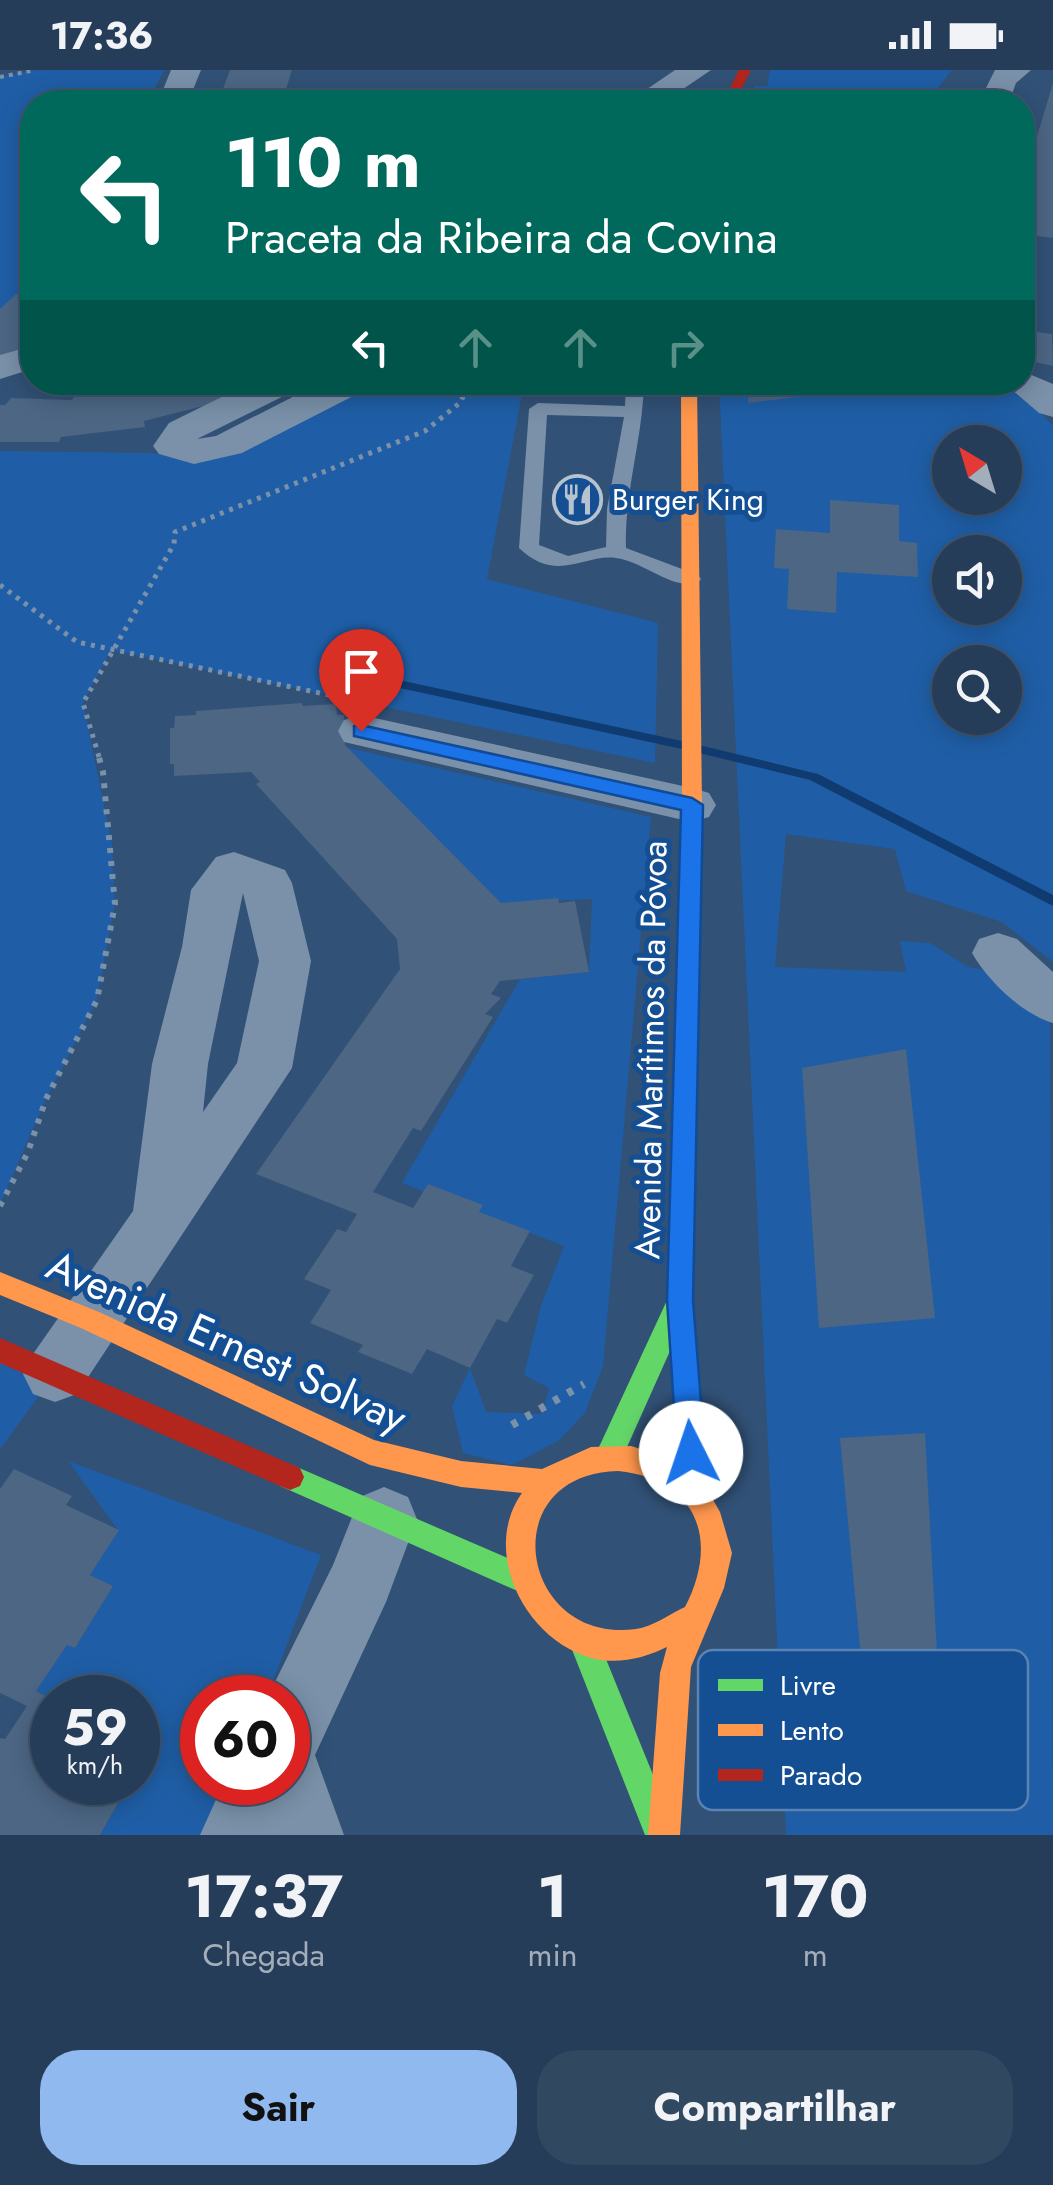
<!DOCTYPE html>
<html lang="pt">
<meta charset="utf-8">
<style>
:root{--surface:#253d58;--page:#314861;--text:#f1f3f6;--muted:#a3aeba;--line:#42566e;--accent:#90b9f0}
body{margin:0;font-family:Jost,sans-serif;background:var(--page);color:var(--text);height:100vh;display:flex;flex-direction:column;font-size:38px;white-space:nowrap}
*{box-sizing:border-box;margin:0}
p{font-size:32px;color:var(--muted)}
.icon{flex:none;width:55px;height:55px;fill:none;stroke:currentColor;stroke-width:2;stroke-linecap:round;stroke-linejoin:round}
.map{position:relative;height:1765px;overflow:hidden}
.sheet{display:flex;flex-direction:column;background:var(--surface);flex:1}
.sheet>*{flex:none}
.hud{position:absolute;left:20px;top:20px;width:1015px;height:305px;border-radius:40px;box-shadow:0 5px 25px #0003,0 0 0 2px var(--line);background:#00695c;color:#fff;overflow:hidden}
.needle{width:65px;rotate:322deg}
.tools{position:absolute;left:932px;top:355px;display:grid;gap:20px}
.tools a{display:grid;place-items:center;width:90px;height:90px;border-radius:50%;background:var(--surface);box-shadow:0 5px 25px #0003,0 0 0 2px var(--line);font-size:50px}
.speed{position:absolute;left:30px;top:1605px;display:flex;gap:20px;font-size:50px;font-weight:700;text-align:center}
.speed>*{display:grid;place-content:center;width:130px;height:130px;border-radius:50%;background:var(--surface);box-shadow:0 5px 25px #0003,0 0 0 2px var(--line);line-height:1}
.speed small{font-size:25px;font-weight:400}
.speed .limit{border:15px solid #d22;background:#fff;color:#111}
.pin{position:absolute;display:grid;place-items:center;width:85px;height:85px;color:#fff;margin:-102px -42px;border-radius:50% 50% 50% 0;rotate:-45deg;box-shadow:0 0 10px #0007}
.pin .icon{rotate:45deg}
.me{position:absolute;width:110px;margin:-55px;rotate:356deg;stroke-linejoin:round;filter:drop-shadow(0 0 8px #0008)}
.turn{display:flex;align-items:center;gap:35px;height:210px;padding:0 40px;font-size:45px}
.turn .icon{width:130px;height:130px;stroke-width:2.5}
.turn b{display:block;font-size:70px;line-height:85px}
.lanes{display:flex;align-items:center;height:95px;padding:0 40px;background:#0003;justify-content:center;gap:50px;direction:ltr}
.lanes .off{opacity:.35}
.eta{display:flex;justify-content:space-evenly;align-items:center;height:170px;text-align:center}
.eta b{font-size:60px;font-weight:700;line-height:70px}
.button{display:flex;gap:20px;margin-top:auto;padding:20px 40px}
.button a{flex:1;height:115px;border-radius:40px;background:var(--accent);color:#111;font-size:40px;font-weight:700;line-height:115px;text-align:center}
.button a+a{background:var(--page);color:var(--text)}
.status{display:flex;justify-content:space-between;align-items:center;height:70px;padding:0 50px;background:var(--surface);direction:ltr}
.status svg{height:28px;fill:currentColor}
.map>svg:first-child{display:block}
</style>
<div class="status"><b>17:36</b><svg viewBox="0 0 49 12"><path d="M0 12V9h3v3zM5 12V6h3v6zM10 12V3h3v9zM15 12V0h3v12zM26 1h20v11H26zM47 4h2v5h-2z"/></svg></div>
<div class="map">
<svg width="1053" height="1765" viewBox="0 0 1053 1765">
<rect width="100%" height="100%" fill="#315176"/>
<g fill="#1f5ea6" fill-rule="evenodd">
<path d="M35 0H164L148 32H32V286L0 298V7Z"/>
<path d="M770 0H952L927 32H749L755 16H767Z"/>
<path d="M366 313H524L487 509 658 553 655 693 111 580 83 633 112 774 115 834 97 930 46 1029 0 1134V381L152 383 185 389Z"/>
<path d="M719 313H1014L1053 356V892L1002 852 906 821 895 779 786 764 775 897 906 902 900 871 930 873 968 897 1007 904 1050 951 1053 1765H786ZM950 372H1005V428H950ZM950 482H1005V538H950ZM950 592H1005V648H950Z"/>
<path d="M340 676 651 747 603 1296 585 1343 558 1371 512 1395 463 1383 452 1336 470 1298 486 1342 542 1344 549 1318 524 1305 541 1236 564 1176 402 1113 520 909 589 902 592 829 501 833Z"/>
<path d="M0 1280 55 1304 0 1379Z"/>
<path d="M68 1391 321 1485 267 1627 202 1628V1712L235 1713 216 1765H100L130 1713 138 1712V1699L150 1677 138 1670V1628L52 1629 36 1621 67 1575 75 1578 113 1516 90 1505 118 1460Z"/>
</g>
<g fill="none" stroke-linecap="round" stroke-linejoin="round">
<g fill="#103b71" fill-rule="evenodd">
<path d="M399 610 682 671 688 675 682 679 395 617 393 614 395 611Z"/>
<path d="M703 676 818 704 1053 825V836L810 710 699 683 697 680 699 677Z"/>
</g>
</g>
<g fill="#4c6684">
<path d="M230 0H292L282 32H218Z"/>
<path d="M1053 13V168L1022 164V116Z"/>
<path d="M16 224 32 227V282L10 291 0 288V239Z"/>
<path d="M1022 260 1052 264 1053 296 1022 289Z"/>
<path d="M136 312 250 313 219 325 223 331 144 351 145 357 61 367 59 372H0V335H5L11 328 72 330 77 322 137 316Z"/>
<path d="M528 312H616V326L528 324Z"/>
<path d="M750 312H806V326L748 333Z"/>
<path d="M830 430 899 435V471L917 473 918 507 837 502 836 543 787 539 789 499 774 498 776 459 830 463Z"/>
<path d="M302 633 303 636 336 634 337 645H344L345 675 501 833 558 828 559 833 575 831 589 902 500 911 491 924 501 928 485 944 493 947 421 1061 413 1058 373 1122 413 1138 428 1114 483 1135 479 1142 530 1161 511 1196 534 1205 507 1253 497 1249 470 1298 427 1279 412 1304 358 1282 363 1275 310 1253 331 1220 304 1209 337 1159 346 1162 357 1144 256 1104 400 899 397 869 256 714 260 712 251 702 174 706V694H170V658H174L175 646 196 645V641Z"/>
<path d="M906 979 935 1248 819 1258 802 998Z"/>
<path d="M925 1363 937 1584 863 1609 840 1368Z"/>
<path d="M14 1399 72 1426 66 1435 119 1460 90 1505 113 1516 75 1578 67 1575 36 1621 52 1629V1712H130L100 1765H0V1668L5 1669 27 1636 0 1623V1419Z"/>
</g>
<g fill="none" stroke-linecap="round" stroke-linejoin="round">
<path stroke="#7a91a9" stroke-width="4" stroke-dasharray="4 5" stroke-linecap="butt" d="M0 7 35 0"/>
<g stroke="#7a91a9" stroke-width="5" stroke-dasharray="4 6" stroke-linecap="butt">
<path d="M0 515 77 572 339 627"/>
<path d="M99 687 83 633 174 474 175 462 425 361 461 332 468 312"/>
</g>
<path stroke="#7a91a9" stroke-width="6" stroke-dasharray="5 8" stroke-linecap="butt" d="M0 1136 28 1082 46 1029 97 930 115 834 103 702 98 684"/>
<path stroke="#7a91a9" stroke-width="8" stroke-dasharray="6 10" stroke-linecap="butt" d="M512 1355 584 1314"/>
<path fill="#7a91a9" fill-rule="evenodd" d="M626 312H644C643 368 624 422 626 478L698 505 701 509 698 513C671 520 643 491 616 488 583 484 557 514 519 478L529 339 538 333 625 336ZM547 345 624 347 607 439 606 477 568 486 539 475Z"/>
<g fill="#7a91a9" fill-rule="evenodd">
<path d="M171 0H201L188 32H158Z"/>
<path d="M675 0H711L664 32H628Z"/>
<path d="M995 0H1031L1016 13 1009 32H979Z"/>
<path d="M32 276V299L0 309V285Z"/>
<path d="M1022 301 1053 314V347L1039 343 1003 312H1022Z"/>
<path d="M252 312H302L296 320 197 369 216 366 322 312H371L365 320 242 383 194 394 159 384 153 376 169 353Z"/>
<path d="M361 645 692 718 709 723 716 735 709 747 692 752 344 672 338 661 344 650Z"/>
<path d="M234 782 285 800 292 813 311 891 292 998 77 1324 55 1332 33 1324 23 1304 33 1284 133 1141 152 994 182 877 191 820 216 787ZM243 823 259 891 237 993 203 1042 208 994Z"/>
<path d="M998 863 1017 869 1053 902V953C1022 944 988 911 972 883L979 869Z"/>
<path d="M384 1417 408 1427 417 1449 386 1532 315 1685 344 1765H200L224 1712H288V1628H267L333 1495 360 1427Z"/>
</g>
<g fill="#63d668" fill-rule="evenodd">
<path d="M678 1223 687 1226 691 1234 619 1395 609 1399 599 1395 595 1386 599 1377 669 1226Z"/>
<path d="M290 1394 533 1499 538 1509 533 1519 523 1523 513 1519 280 1416 276 1407 280 1398Z"/>
<path d="M584 1557 595 1562 675 1759 673 1765H645L569 1572 573 1562Z"/>
</g>
<g fill="#ff974d" fill-rule="evenodd">
<path d="M681 312H697L702 735 698 922 695 928H679L676 922 682 735Z"/>
<path d="M0 1202 99 1242 374 1370 461 1391 542 1399 591 1377 631 1376 666 1387 700 1407 720 1442 732 1483 724 1518 691 1597 680 1765H648L660 1603 667 1577C645 1588 617 1595 592 1588 526 1571 480 1482 522 1423L461 1417 370 1395 81 1258 0 1225ZM618 1401C697 1409 720 1470 685 1537 670 1544 652 1557 636 1559 520 1575 492 1404 618 1401Z"/>
</g>
<g fill="#b3261e" fill-rule="evenodd">
<path d="M739 0H751L735 32H723Z"/>
<path d="M687 913 695 916 698 922 693 1230 708 1419 704 1428 694 1432 684 1428 680 1419 667 1230 676 922 679 916Z"/>
<path d="M0 1268 300 1398 304 1407 300 1416 290 1420 280 1416 0 1293Z"/>
</g>
</g>
<path fill="#1a73e8" stroke="#114b97" stroke-width="2.5" d="M361 655 692 728 703 735 693 1230 705 1383 701 1392 691 1396 681 1392 677 1383 667 1230 681 740 354 666V656Z"/>
<defs>
<symbol id="restaurant-ring" viewBox="-11 -11 22 22"><circle r="9.5" fill="#144e93" stroke="#b7c2cf" stroke-width="1.5"/><path d="M-5-6h1v4h1v-4h1v4h1v-4h1v5L-1.5 .5V6h-2V.5L-5-1ZM5-6V6H3V1.5H1.5Q1.5-4 5-6Z" fill="#b7c2cf"/></symbol>
</defs>
<g fill-rule="evenodd">
<use href="#restaurant-ring" x="550" y="402" width="55" height="55"/>
</g>
<g text-anchor="middle" stroke-width="10" stroke-linejoin="round" paint-order="stroke">
<g font-size="30" fill="#fff" stroke="#144e93" text-anchor="start">
<text x="612" y="440">Burger King</text>
</g>
<g font-size="35" fill="#fff" stroke="#144e93">
<text transform="translate(651 980) rotate(-89)" y="12">Avenida Marítimos da Póvoa</text>
</g>
<g font-size="42" fill="#fff" stroke="#144e93">
<text transform="translate(227 1271) rotate(24)" y="15">Avenida Ernest Solvay</text>
</g>
</g>
<rect x="698" y="1580" width="330" height="160" rx="15" fill="#144e93" stroke="#5a83b3" stroke-width="2.5"/>
<rect x="718" y="1609" width="45" height="12" fill="#63d668"/>
<rect x="718" y="1654" width="45" height="12" fill="#ff974d"/>
<rect x="718" y="1699" width="45" height="12" fill="#b3261e"/>
<g font-size="28" fill="#fff">
<text x="780" y="1625">Livre</text>
<text x="780" y="1670">Lento</text>
<text x="780" y="1715">Parado</text>
</g>
</svg>
<div class="tools">
<a><svg class="needle" viewBox="-14 -14 28 28"><path d="M0-13l5 13h-10z" fill="#e53935"/><path d="M0 13l5-13h-10z" fill="#a3aeba"/></svg></a>
<a><svg class="icon" aria-label="sound" viewBox="0 0 24 24"><path d="M4 9h4l5-4v14l-5-4H4zM17 9q2 3 0 6"/></svg></a>
<a><svg class="icon" aria-label="search" viewBox="0 0 24 24"><circle cx="10" cy="10" r="6"/><path d="M15 15l6 6"/></svg></a>
</div>
<div class="speed"><div>59<small>km/h</small></div><div class="limit">60</div></div>
<div class="pin" style="left:361px;top:661px;background:#d93025"><svg class="icon" aria-label="arrive" viewBox="0 0 24 24"><path d="M6 21V4h12l-3 4 3 4H6"/></svg></div>
<svg class="me" style="left:691px;top:1383px" viewBox="-20 -20 40 40"><circle r="19" fill="#fff"/><path d="M0-13L10 11 0 6-10 11z" fill="#1a73e8"/></svg>
<div class="hud">
<div class="turn"><svg class="icon" aria-label="left" viewBox="0 0 24 24"><path d="M17 20v-9H6M10 6l-5 5 5 5"/></svg><div><b>110 m</b>Praceta da Ribeira da Covina</div></div>
<div class="lanes"><svg class="icon" aria-label="left" viewBox="0 0 24 24"><path d="M17 20v-9H6M10 6l-5 5 5 5"/></svg><svg class="icon off" aria-label="ahead" viewBox="0 0 24 24"><path d="M12 20V5M6 11l6-6 6 6"/></svg><svg class="icon off" aria-label="ahead" viewBox="0 0 24 24"><path d="M12 20V5M6 11l6-6 6 6"/></svg><svg class="icon off" aria-label="right" viewBox="0 0 24 24"><path d="M7 20v-9h11M14 6l5 5-5 5"/></svg></div>
</div>
</div>
<section class="sheet">
<div class="eta">
<div><b>17:37</b><p>Chegada</p></div>
<div><b>1</b><p>min</p></div>
<div><b>170</b><p>m</p></div>
</div>
<div class="button"><a>Sair</a><a>Compartilhar</a></div>
</section>
